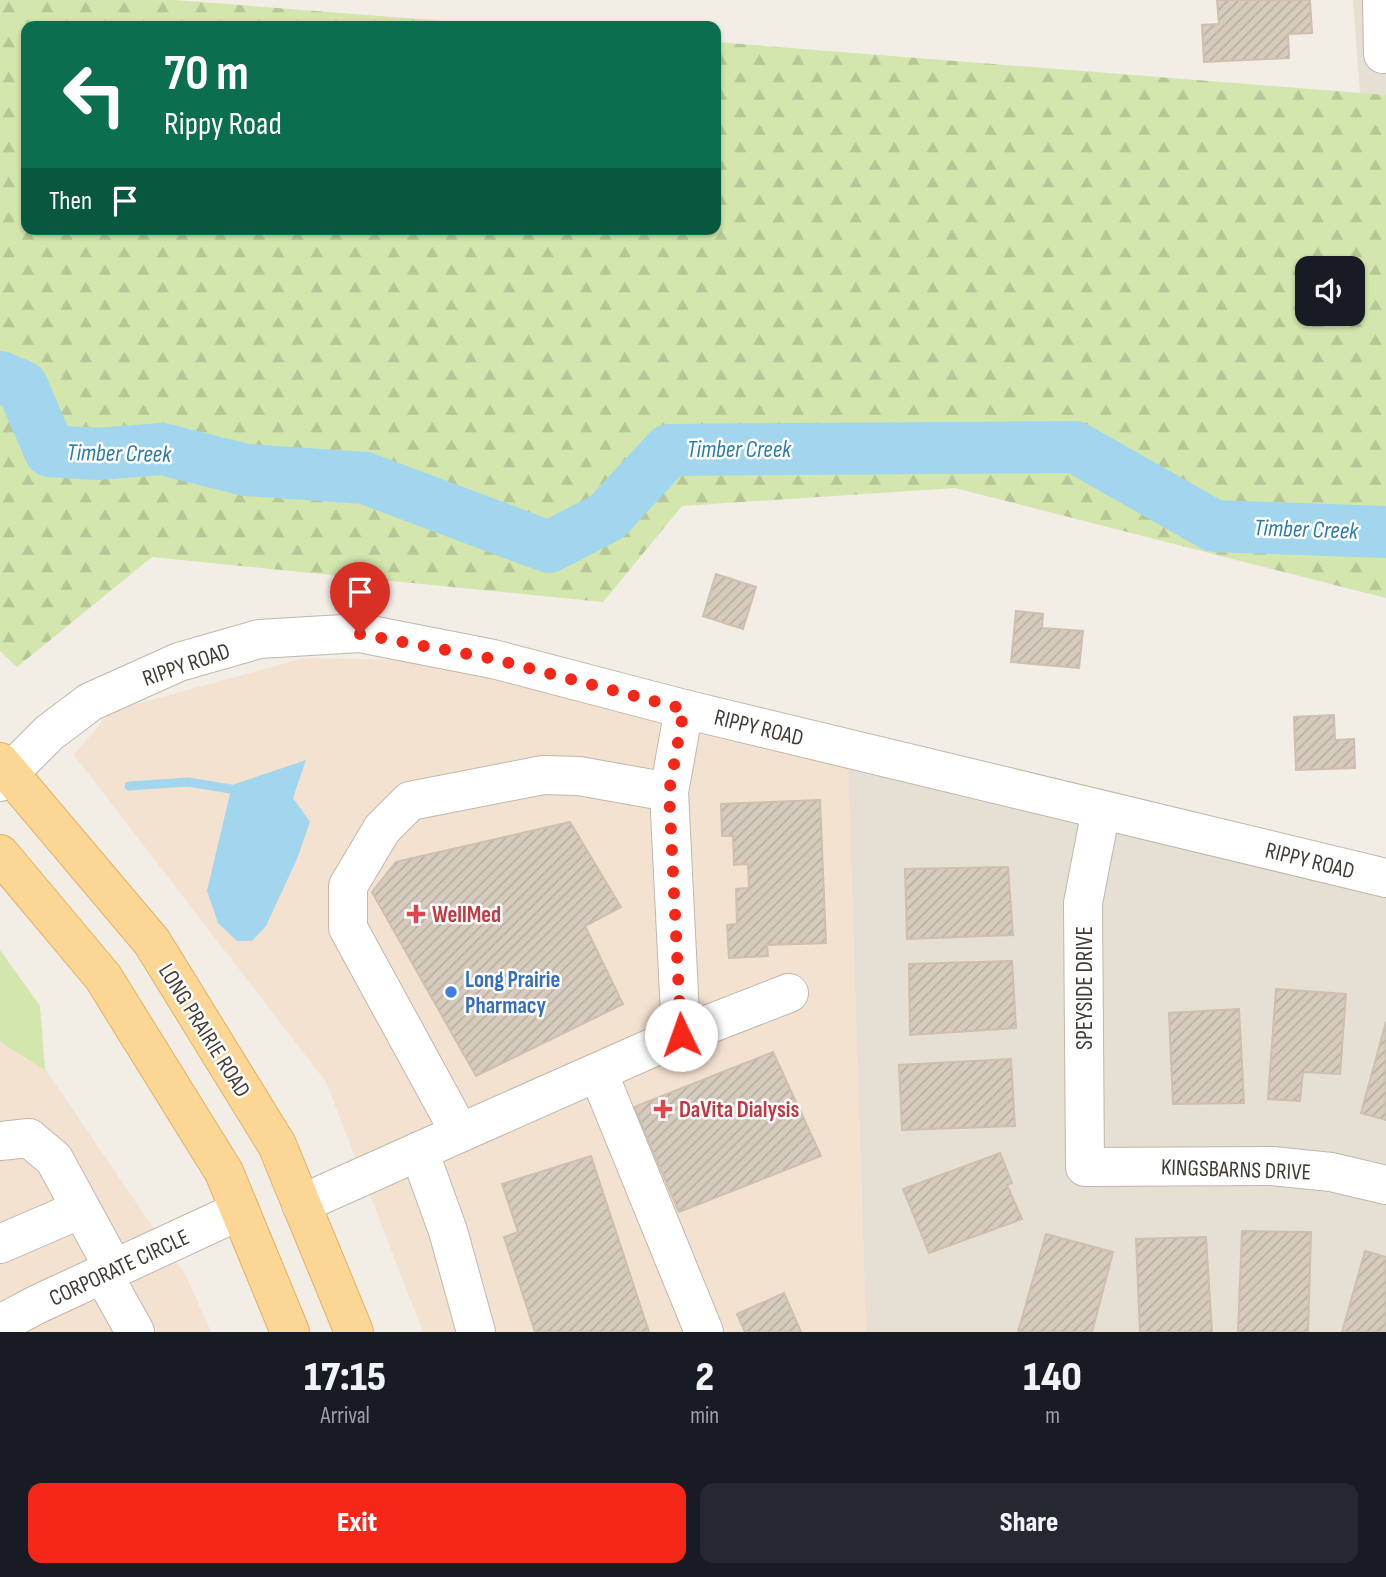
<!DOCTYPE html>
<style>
:root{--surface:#171b24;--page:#242831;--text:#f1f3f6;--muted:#9ea1a6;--accent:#f62718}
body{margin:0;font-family:"Sofia Sans Condensed",sans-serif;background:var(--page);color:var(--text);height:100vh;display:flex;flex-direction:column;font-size:26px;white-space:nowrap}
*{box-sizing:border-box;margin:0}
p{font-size:23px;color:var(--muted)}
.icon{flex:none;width:38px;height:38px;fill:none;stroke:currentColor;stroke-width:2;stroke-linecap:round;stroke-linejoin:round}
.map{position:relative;height:1332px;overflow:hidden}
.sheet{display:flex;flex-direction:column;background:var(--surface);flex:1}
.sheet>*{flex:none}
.top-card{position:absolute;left:21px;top:21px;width:700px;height:214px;border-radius:14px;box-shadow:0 2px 5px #0004;background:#0b6e4f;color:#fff;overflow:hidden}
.fabs{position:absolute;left:1295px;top:256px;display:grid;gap:14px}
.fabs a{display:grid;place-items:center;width:70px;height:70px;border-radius:14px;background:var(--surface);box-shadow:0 2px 5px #0004;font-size:35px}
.pin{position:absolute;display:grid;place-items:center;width:60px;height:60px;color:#fff;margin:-72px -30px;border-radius:50% 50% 50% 0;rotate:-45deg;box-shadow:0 0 7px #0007}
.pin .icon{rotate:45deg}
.me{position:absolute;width:77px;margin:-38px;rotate:357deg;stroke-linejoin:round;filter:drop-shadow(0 0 5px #0008)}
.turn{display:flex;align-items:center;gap:24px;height:147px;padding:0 28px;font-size:32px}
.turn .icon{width:91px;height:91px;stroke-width:2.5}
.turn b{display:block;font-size:49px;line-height:60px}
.then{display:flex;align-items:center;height:66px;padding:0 28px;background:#0003;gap:14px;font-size:26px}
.eta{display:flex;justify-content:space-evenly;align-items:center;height:119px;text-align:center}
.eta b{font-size:42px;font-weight:800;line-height:49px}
.action{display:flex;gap:14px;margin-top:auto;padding:14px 28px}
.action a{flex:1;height:80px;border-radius:14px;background:var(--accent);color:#fff;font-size:28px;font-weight:800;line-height:80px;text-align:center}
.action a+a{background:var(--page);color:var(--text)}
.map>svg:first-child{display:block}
</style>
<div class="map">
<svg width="1386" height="1332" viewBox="0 0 1386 1332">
<defs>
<pattern id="forest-firs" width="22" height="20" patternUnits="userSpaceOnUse" patternTransform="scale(1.75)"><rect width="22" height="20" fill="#d2e6ae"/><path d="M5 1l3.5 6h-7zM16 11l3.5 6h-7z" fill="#b6c696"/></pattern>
<pattern id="building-hatch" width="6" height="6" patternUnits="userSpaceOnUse" patternTransform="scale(1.75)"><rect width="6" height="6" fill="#d7cbbe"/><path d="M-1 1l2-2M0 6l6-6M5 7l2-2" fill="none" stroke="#baafa4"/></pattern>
</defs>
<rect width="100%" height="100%" fill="#f2ede5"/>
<g fill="#e6dfd3">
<path d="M1353 0H1386V95L1360 93Z"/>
<path d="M848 767 1386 894V1332H866Z"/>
</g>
<g fill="#f4e2d0">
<path d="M304 658 412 660 726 730 848 767 866 1332H423L326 1082 74 755 111 711Z"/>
<path d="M0 1042 46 1070 186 1276 211 1332H0Z"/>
</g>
<path fill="#d2e6ae" d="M0 950 40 1006 45 1070 0 1042Z"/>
<path fill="url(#forest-firs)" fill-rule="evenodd" d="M0 0H174L509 26H26V229H716V42L1386 95V598L955 488 682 506 603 602 152 557 17 667 0 651ZM1307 268H1353V313H1307Z"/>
<path fill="#a2d6ee" d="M306 760 293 798 310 822 297 859 266 926 252 941H237L218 923 207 891 232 785Z"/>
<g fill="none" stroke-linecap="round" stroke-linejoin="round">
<path stroke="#a2d6ee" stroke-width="9" d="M129 786 188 782 231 789"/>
<path stroke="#a2d6ee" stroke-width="52" d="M0 377 22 386 50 451 97 454 162 449 246 470 365 478 549 547 607 517 669 450 1075 447 1214 526 1386 532"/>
</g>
<g fill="url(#building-hatch)" stroke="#cebfae" stroke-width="2">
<path d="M1217 0H1310L1312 33 1288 34 1289 58 1204 62 1202 25 1219 24Z"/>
<path d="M716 574 756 587 743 629 703 616Z"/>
<path d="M1016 611 1043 614 1042 628 1083 631 1079 668 1011 662Z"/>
<path d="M1334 715 1335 740 1354 739 1355 768 1296 770 1294 717Z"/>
<path d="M820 800 826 943 767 945 768 956 729 958 727 925 737 924 736 889 749 888 748 864 734 865 733 836H722L721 804Z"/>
<path d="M570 822 621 907 585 926 623 1004 476 1076 372 892 396 862Z"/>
<path d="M1008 867 1013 935 907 939 905 869Z"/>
<path d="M1012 961 1016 1028 910 1035 909 964Z"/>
<path d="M1276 989 1346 994 1340 1074 1303 1072 1300 1101 1268 1099Z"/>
<path d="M1239 1009 1244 1103 1173 1104 1169 1013Z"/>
<path d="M1386 1022V1120L1361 1113Z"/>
<path d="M773 1052 821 1156 679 1212 634 1107Z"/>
<path d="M1011 1059 1015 1126 902 1130 899 1065Z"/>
<path d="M1000 1153 1012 1183 1007 1185 1022 1219 929 1253 903 1189Z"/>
<path d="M591 1156 649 1332H535L504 1237 518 1232 502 1184Z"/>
<path d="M1242 1231 1311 1232 1308 1332H1238Z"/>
<path d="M1046 1234 1113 1252 1092 1332H1018Z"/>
<path d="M1206 1237 1212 1332H1140L1136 1239Z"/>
<path d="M1365 1251 1386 1257V1332H1342Z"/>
<path d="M784 1293 801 1332H745L737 1314Z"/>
</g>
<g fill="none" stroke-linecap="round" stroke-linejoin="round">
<defs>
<g id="minor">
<path d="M1382 0 1383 54"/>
<path d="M0 782 49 733 90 702 179 662 259 639 360 633 493 659 684 709 1386 878"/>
<path d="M1101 810 1083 903 1085 1167 1272 1166 1331 1172 1386 1185"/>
<path d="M681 1035 789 993"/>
<path d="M598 1072 704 1332"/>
<path d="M460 1133 681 1035 669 792"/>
<path d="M0 1141 29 1138 54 1159 114 1269"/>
<path d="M419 1151 448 1231 476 1332"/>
<path d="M301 1204 460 1133 348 928V886L382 829 410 801 543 775 579 776 669 792 684 709"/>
<path d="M0 1244 81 1209"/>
<path d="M103 1274 135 1332"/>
<path d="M0 1324 38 1304 239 1211"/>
</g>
<g id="major">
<path d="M0 762 152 942 277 1145 354 1332"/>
<path d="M0 854 103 977 224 1172 290 1332"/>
</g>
</defs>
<use href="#minor" stroke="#c0b7ab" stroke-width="40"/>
<use href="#major" stroke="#e1b164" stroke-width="40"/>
<use href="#minor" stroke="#fff" stroke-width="38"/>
<use href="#major" stroke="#fcd694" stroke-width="38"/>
</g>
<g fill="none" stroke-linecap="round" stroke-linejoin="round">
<path stroke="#f62718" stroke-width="12" stroke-dasharray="0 21.6" d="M360 634 494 659 684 709 669 792 681 1035"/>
</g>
<g fill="#e0444e" stroke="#fff" stroke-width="2.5">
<path d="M412.5 903.5h7v7h7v7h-7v7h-7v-7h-7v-7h7z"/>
<path d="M659.5 1098.5h7v7h7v7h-7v7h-7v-7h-7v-7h7z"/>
</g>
<circle fill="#3f7fe0" stroke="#fff" stroke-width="2.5" cx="451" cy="992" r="7"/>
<g text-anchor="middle" stroke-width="5" stroke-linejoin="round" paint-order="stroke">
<g font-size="23" fill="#443d35" stroke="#fff">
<text transform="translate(186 664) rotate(-19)" y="8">RIPPY ROAD</text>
<text transform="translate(759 727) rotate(14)" y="8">RIPPY ROAD</text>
<text transform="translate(1310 860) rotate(14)" y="8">RIPPY ROAD</text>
<text transform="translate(1084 988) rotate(-90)" y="8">SPEYSIDE DRIVE</text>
<text transform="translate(205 1030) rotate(58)" y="8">LONG PRAIRIE ROAD</text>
<text transform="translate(1236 1169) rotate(2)" y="8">KINGSBARNS DRIVE</text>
<text transform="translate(119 1267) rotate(-25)" y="8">CORPORATE CIRCLE</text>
</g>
<g font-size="23" font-weight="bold" fill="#be3a42" stroke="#fff" text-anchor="start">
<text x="432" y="922">WellMed</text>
<text x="679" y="1117">DaVita Dialysis</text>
</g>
<g font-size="23" font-weight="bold" fill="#366cbe" stroke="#fff" text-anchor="start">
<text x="465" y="987">Long Prairie<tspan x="465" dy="26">Pharmacy</tspan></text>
</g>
<g font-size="24" font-style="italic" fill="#2e7da6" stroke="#fff">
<text x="739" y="457">Timber Creek</text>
<text transform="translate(119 453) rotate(1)" y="8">Timber Creek</text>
<text transform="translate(1306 529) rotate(2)" y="8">Timber Creek</text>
</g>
</g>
</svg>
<div class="fabs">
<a><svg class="icon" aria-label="sound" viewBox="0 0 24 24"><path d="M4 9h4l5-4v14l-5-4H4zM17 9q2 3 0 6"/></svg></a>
</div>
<div class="pin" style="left:360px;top:634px;background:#d93025"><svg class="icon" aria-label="arrive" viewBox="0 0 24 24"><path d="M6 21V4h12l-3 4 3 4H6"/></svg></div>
<svg class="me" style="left:681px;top:1035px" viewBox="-20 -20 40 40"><circle r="19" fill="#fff"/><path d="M0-13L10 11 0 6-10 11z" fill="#f62718"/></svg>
<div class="top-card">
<div class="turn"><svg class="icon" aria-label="left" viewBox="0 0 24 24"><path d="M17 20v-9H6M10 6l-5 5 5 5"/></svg><div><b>70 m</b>Rippy Road</div></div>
<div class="then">Then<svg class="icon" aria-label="arrive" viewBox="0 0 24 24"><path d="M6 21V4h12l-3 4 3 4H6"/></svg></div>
</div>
</div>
<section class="sheet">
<div class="eta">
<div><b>17:15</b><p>Arrival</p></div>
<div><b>2</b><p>min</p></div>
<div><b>140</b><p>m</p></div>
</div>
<div class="action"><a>Exit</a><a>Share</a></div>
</section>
